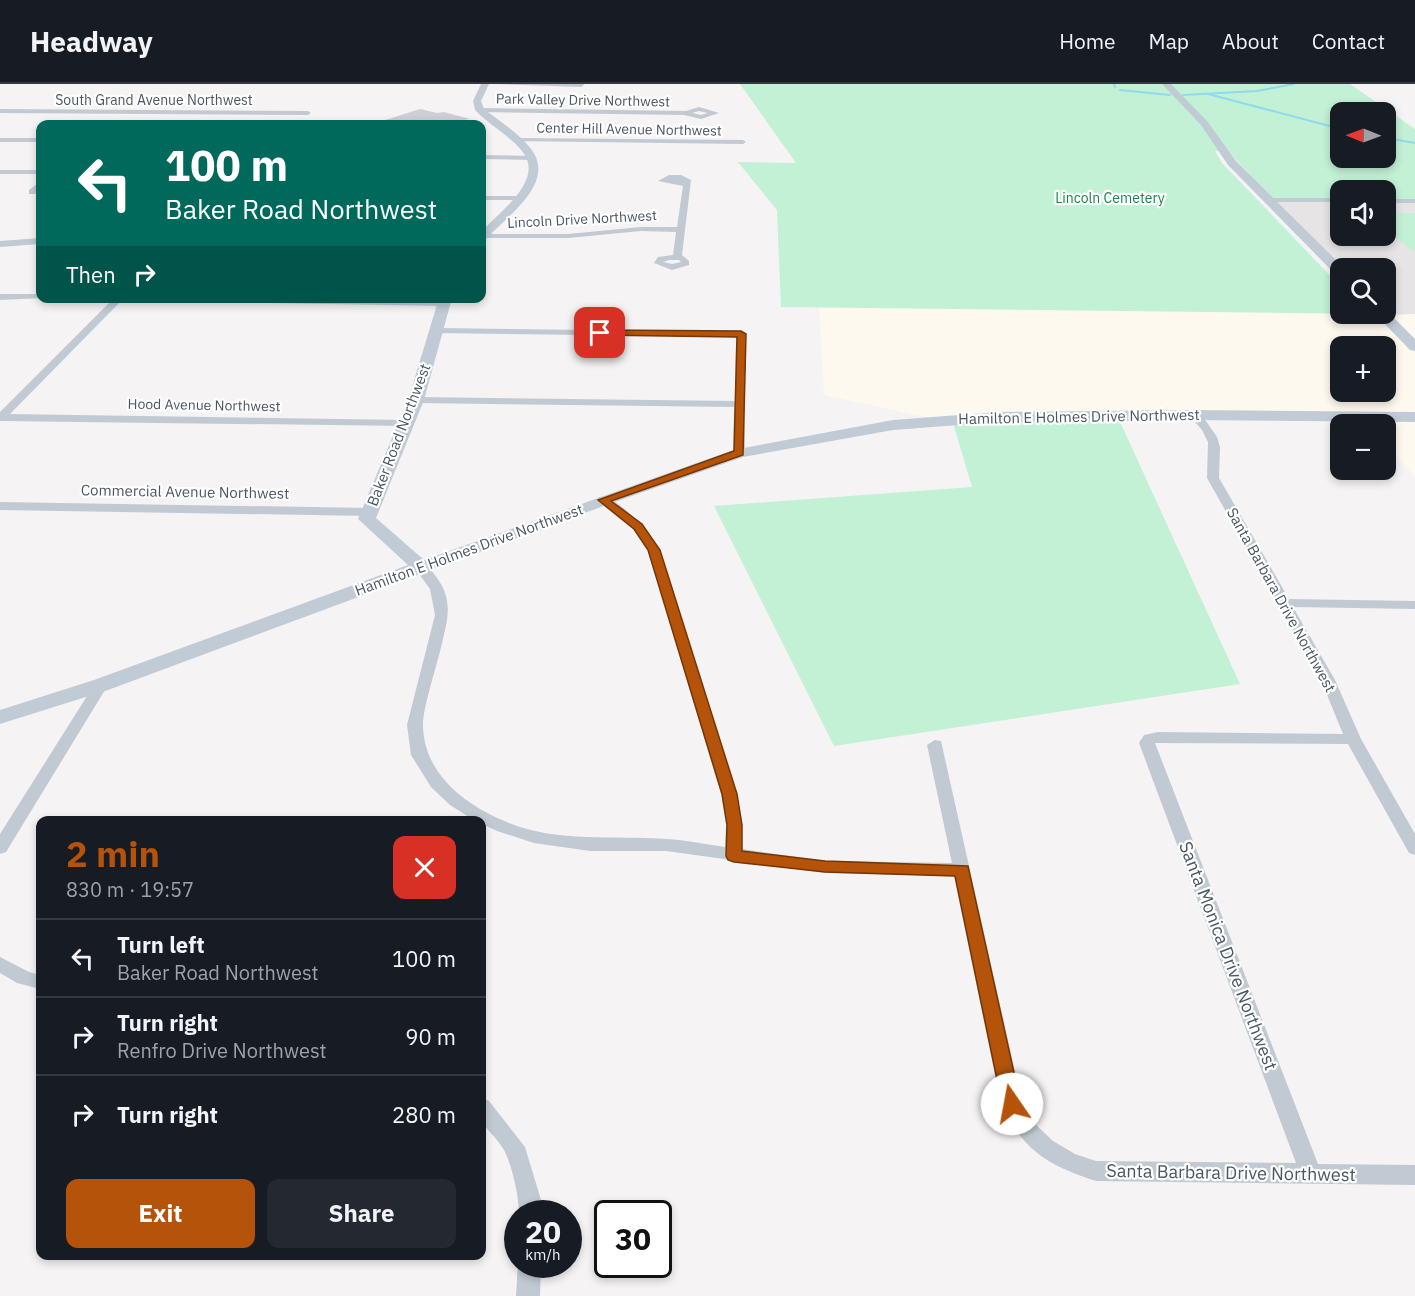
<!DOCTYPE html>
<meta charset="utf-8">
<style>
:root{--surface:#171b24;--page:#242831;--text:#f1f3f6;--muted:#9ea1a6;--line:#363941;--accent:#b45309}
body{margin:0;font-family:"IBM Plex Sans",sans-serif;background:var(--page);color:var(--text);height:100vh;display:flex;flex-direction:column;font-size:22px;white-space:nowrap}
*{box-sizing:border-box;margin:0}
p{font-size:20px;color:var(--muted)}
.icon{flex:none;width:33px;height:33px;fill:none;stroke:currentColor;stroke-width:2;stroke-linecap:round;stroke-linejoin:round}
.map{position:relative;flex:1;overflow:hidden}
.sheet{position:absolute;left:36px;top:732px;width:450px;height:444px;display:flex;flex-direction:column;background:var(--surface);border-radius:12px;box-shadow:0 3px 9px #0003}
.sheet>*{flex:none}
.banner{position:absolute;left:36px;top:36px;width:450px;height:183px;border-radius:12px;box-shadow:0 3px 9px #0003;background:#00695c;color:#fff;overflow:hidden}
.needle{width:39px;rotate:271deg}
.buttons{position:absolute;left:1330px;top:18px;display:grid;gap:12px}
.buttons a{display:grid;place-items:center;width:66px;height:66px;border-radius:12px;background:var(--surface);box-shadow:0 3px 9px #0003;font-size:30px}
.speed{position:absolute;left:504px;top:1116px;display:flex;gap:12px;font-size:30px;font-weight:700;text-align:center}
.speed>*{display:grid;place-content:center;width:78px;height:78px;border-radius:50%;background:var(--surface);box-shadow:0 3px 9px #0003;line-height:1}
.speed small{font-size:15px;font-weight:400}
.speed .limit{border:3px solid #111;border-radius:9px;background:#fff;color:#111}
.pin{position:absolute;display:grid;place-items:center;width:51px;height:51px;color:#fff;margin:-26px;border-radius:12px;box-shadow:0 3px 9px #0006}
.me{position:absolute;width:66px;margin:-33px;rotate:348deg;stroke-linejoin:round;filter:drop-shadow(0 0 4px #0008)}
.turn{display:flex;align-items:center;gap:21px;height:126px;padding:0 30px;font-size:27px}
.turn .icon{width:78px;height:78px;stroke-width:2.5}
.turn b{display:block;font-size:42px;line-height:51px}
.then{display:flex;align-items:center;height:57px;padding:0 30px;background:#0003;gap:12px;font-size:22px}
.round{display:grid;place-items:center;flex:none;width:63px;height:63px;border-radius:12px;background:var(--page)}
.summary{display:flex;align-items:center;justify-content:space-between;height:102px;padding:0 30px}
h1{font-size:36px;font-weight:800;line-height:45px;color:var(--accent)}
.action{display:flex;gap:12px;margin-top:auto;padding:12px 30px}
.action a{flex:1;height:69px;border-radius:12px;background:var(--accent);color:#fff;font-size:24px;font-weight:800;line-height:69px;text-align:center}
.action a+a{background:var(--page);color:var(--text)}
ul{padding:0;list-style:none}
li{display:flex;align-items:center;gap:18px;height:78px;padding:0 30px;border-top:2px solid var(--line)}
li div{flex:1}
li b{display:block;font-size:22px}
li em{font-style:normal}
header{display:flex;align-items:center;gap:36px;box-sizing:border-box;height:84px;padding:0 30px;background:var(--surface);border-bottom:2px solid var(--line)}
header strong{font-size:28px}
nav{display:flex;gap:33px;margin-inline-start:auto;font-size:21px}
.map>svg:first-child{display:block}
</style>
<header>
<strong>Headway</strong>
<nav><a>Home</a><a>Map</a><a>About</a><a>Contact</a></nav>
</header>
<div class="map">
<svg width="1415" height="1212" viewBox="0 0 1415 1212">
<rect width="100%" height="100%" fill="#f5f3f3"/>
<path fill="#fdf9ef" fill-rule="evenodd" d="M819 223 1415 230V393L1386 361V340H1367L1358 331 953 339 824 311ZM1341 262H1386V308H1341Z"/>
<path fill="#e6e4e5" d="M1272 115 1341 116V152H1386V116H1415V230L1386 231V184H1341Z"/>
<g fill="#c3f1d5" fill-rule="evenodd">
<path d="M740 0H1350L1415 45V116H1386V106H1341V116L1272 115 1229 68 1215 67 1222 79 1341 203V230H1367L781 223 777 126 738 78 796 79ZM1341 28H1386V74H1341Z"/>
<path d="M1386 129H1415V167L1410 165 1386 144Z"/>
<path d="M1116 329 1240 600 834 662 714 422 972 403 953 339Z"/>
</g>
<g fill="none" stroke-linecap="round" stroke-linejoin="round">
<g stroke="#90daee" stroke-width="2">
<path d="M1114 0 1115 3"/>
<path d="M1120 6 1170 11"/>
<path d="M1208 10 1341 45"/>
<path d="M1183 11 1257 7 1294 0"/>
<path d="M1386 54 1415 59"/>
</g>
</g>
<path fill="#cdcfd5" d="M420 25 437 29 444 28 470 35 464 36 465 40H379V38Z"/>
<g fill="none" stroke-linecap="round" stroke-linejoin="round">
<g fill="#c1cad2" fill-rule="evenodd">
<path d="M492 0H583L584 1 581 3Z"/>
<path d="M699 23 719 29 701 35 684 31 480 28 477 26 480 24 686 27ZM699 27 708 29 701 31 692 29Z"/>
<path d="M0 25 308 27 311 29 308 31 0 29Z"/>
<rect x="0" y="54" width="40" height="4"/>
<path d="M515 54 743 56 746 58 743 60 513 57Z"/>
<path d="M482 71 533 72 537 74 533 76 482 75Z"/>
<rect x="0" y="86" width="40" height="4"/>
<path d="M669 91H681L691 96 682 171 689 177V181L672 186 654 179 658 173 673 171 676 148 641 147 568 154H482V150H568L641 143H677L683 102 658 97ZM669 176H679L681 178 672 180 663 178Z"/>
<path d="M37 100H40V105L35 110H29V106Z"/>
<path d="M482 112H520L524 114 520 116H482Z"/>
<rect x="1265" y="114" width="76" height="4"/>
<rect x="1386" y="115" width="29" height="4"/>
<path d="M40 154V160L0 163V157Z"/>
<path d="M0 210H40V214H44L0 216Z"/>
<path d="M114 214H124L10 330 407 336 413 339 407 342 0 337V328Z"/>
<path d="M156 214 444 216 449 219 444 222 160 217Z"/>
<path d="M436 244 744 248 745 369 739 372 733 369 734 323 416 319 411 316 416 313 735 317 736 253 433 249V245Z"/>
<path d="M1194 328 1206 337 1217 353 1220 363 1219 394 1289 515 1415 517V525L1293 523 1335 596 1361 655 1415 750V771L1409 769 1348 660 1155 659 1318 1080 1415 1081V1101L1096 1097C1047 1081 1024 1067 1001 1020L954 792 825 789 666 767H590L534 759 497 747 482 740V736L472 735 450 721 431 703 411 671 407 641 435 531 430 505 414 483 421 479C428 481 433 488 437 494 453 516 448 534 442 559 438 579 422 625 423 643 425 692 467 722 509 739 559 759 613 751 666 755 686 756 705 760 725 763L726 741 721 710 648 466 634 446 597 416 599 413C618 410 650 451 660 466L737 710 742 741V765L825 777 952 779 927 661 935 656 941 657 1022 1019 1034 1039 1053 1057 1075 1070 1096 1077 1296 1079 1139 659 1144 651 1158 648 1343 650 1321 596 1207 394 1208 358 1202 346 1189 331Z"/>
<path d="M0 418 370 424 376 428 370 432 0 426Z"/>
<path d="M101 596 108 601 6 768 0 770V750L94 601Z"/>
<path d="M0 873 29 888 40 891V905L17 899 0 889Z"/>
<path d="M482 1014 489 1017 525 1063 541 1116V1130H519C519 1113 512 1081 504 1066 490 1043 478 1046 482 1014Z"/>
<path d="M518 1179 541 1180 540 1212H516Z"/>
</g>
<g fill="#c1cbd6" fill-rule="evenodd">
<path d="M481 0H489L481 17 484 25C499 37 519 49 531 65 557 99 507 132 486 155L482 156V147C499 128 546 96 522 67 509 51 489 41 475 26L473 17Z"/>
<path d="M1162 0H1171L1207 37 1236 77 1344 184H1341V193L1337 192 1228 81 1201 41Z"/>
<path d="M439 214H452L424 316 376 434 424 476 733 366 893 336 999 328 1194 326 1415 328V338L1194 336 999 338 893 346 743 373 609 420 108 606 0 640V626L94 596 408 481 358 435 408 316Z"/>
<path d="M1387 227 1415 255V267L1410 266 1375 230H1386Z"/>
</g>
</g>
<path fill="#b45309" stroke="#753606" stroke-width="1.5" d="M600 246 741 247 746 250 743 371 611 417 642 440 660 466 737 710 742 741V767L825 777 968 782 1021 1020 1019 1026 1012 1028 1005 1026 1002 1020 955 792 825 788 734 778 728 776 726 772 727 741 722 710 648 466 634 445 598 416 734 367 737 253 597 251 596 249Z"/>
<g text-anchor="middle" stroke-width="4.5" stroke-linejoin="round" paint-order="stroke">
<g font-size="14" fill="#4a5661" stroke="#fff">
<text x="154" y="21">South Grand Avenue Northwest</text>
<text transform="translate(583 16) rotate(1)" y="5">Park Valley Drive Northwest</text>
<text transform="translate(629 45) rotate(1)" y="5">Center Hill Avenue Northwest</text>
<text transform="translate(582 135) rotate(-3)" y="5">Lincoln Drive Northwest</text>
<text transform="translate(204 321) rotate(1)" y="5">Hood Avenue Northwest</text>
</g>
<g font-size="14" fill="#17864f" stroke="#fff">
<text x="1110" y="119">Lincoln Cemetery</text>
</g>
<g font-size="15" fill="#4a5661" stroke="#fff">
<text transform="translate(1079 333) rotate(-1)" y="5">Hamilton E Holmes Drive Northwest</text>
<text transform="translate(399 351) rotate(-69)" y="5">Baker Road Northwest</text>
<text transform="translate(185 408) rotate(1)" y="5">Commercial Avenue Northwest</text>
<text transform="translate(469 466) rotate(-20)" y="5">Hamilton E Holmes Drive Northwest</text>
<text transform="translate(1281 516) rotate(61)" y="5">Santa Barbara Drive Northwest</text>
</g>
<g font-size="18" fill="#4a5661" stroke="#fff">
<text transform="translate(1228 872) rotate(69)" y="6">Santa Monica Drive Northwest</text>
<text transform="translate(1231 1089) rotate(1)" y="6">Santa Barbara Drive Northwest</text>
</g>
</g>
</svg>
<div class="buttons">
<a><svg class="needle" viewBox="-14 -14 28 28"><path d="M0-13l5 13h-10z" fill="#e53935"/><path d="M0 13l5-13h-10z" fill="#9ea1a6"/></svg></a>
<a><svg class="icon" aria-label="sound" viewBox="0 0 24 24"><path d="M4 9h4l5-4v14l-5-4H4zM17 9q2 3 0 6"/></svg></a>
<a><svg class="icon" aria-label="search" viewBox="0 0 24 24"><circle cx="10" cy="10" r="6"/><path d="M15 15l6 6"/></svg></a>
<a>+</a>
<a>−</a>
</div>
<div class="speed"><div>20<small>km/h</small></div><div class="limit">30</div></div>
<div class="pin" style="left:600px;top:249px;background:#d93025"><svg class="icon" aria-label="arrive" viewBox="0 0 24 24"><path d="M6 21V4h12l-3 4 3 4H6"/></svg></div>
<svg class="me" style="left:1012px;top:1020px" viewBox="-20 -20 40 40"><circle r="19" fill="#fff"/><path d="M0-13L10 11 0 6-10 11z" fill="#b45309"/></svg>
<div class="banner">
<div class="turn"><svg class="icon" aria-label="left" viewBox="0 0 24 24"><path d="M17 20v-9H6M10 6l-5 5 5 5"/></svg><div><b>100 m</b>Baker Road Northwest</div></div>
<div class="then">Then<svg class="icon" aria-label="right" viewBox="0 0 24 24"><path d="M7 20v-9h11M14 6l5 5-5 5"/></svg></div>
</div>
<section class="sheet">
<div class="summary"><div><h1>2 min</h1><p>830 m · 19:57</p></div><a class="round" style="background:#d93025;color:#fff"><svg class="icon" aria-label="close" viewBox="0 0 24 24"><path d="M6 6l12 12M18 6L6 18"/></svg></a></div>
<ul>
<li><svg class="icon" aria-label="left" viewBox="0 0 24 24"><path d="M17 20v-9H6M10 6l-5 5 5 5"/></svg><div><b>Turn left</b><p>Baker Road Northwest</p></div><em>100 m</em></li>
<li><svg class="icon" aria-label="right" viewBox="0 0 24 24"><path d="M7 20v-9h11M14 6l5 5-5 5"/></svg><div><b>Turn right</b><p>Renfro Drive Northwest</p></div><em>90 m</em></li>
<li><svg class="icon" aria-label="right" viewBox="0 0 24 24"><path d="M7 20v-9h11M14 6l5 5-5 5"/></svg><div><b>Turn right</b></div><em>280 m</em></li>
</ul>
<div class="action"><a>Exit</a><a>Share</a></div>
</section>
</div>
